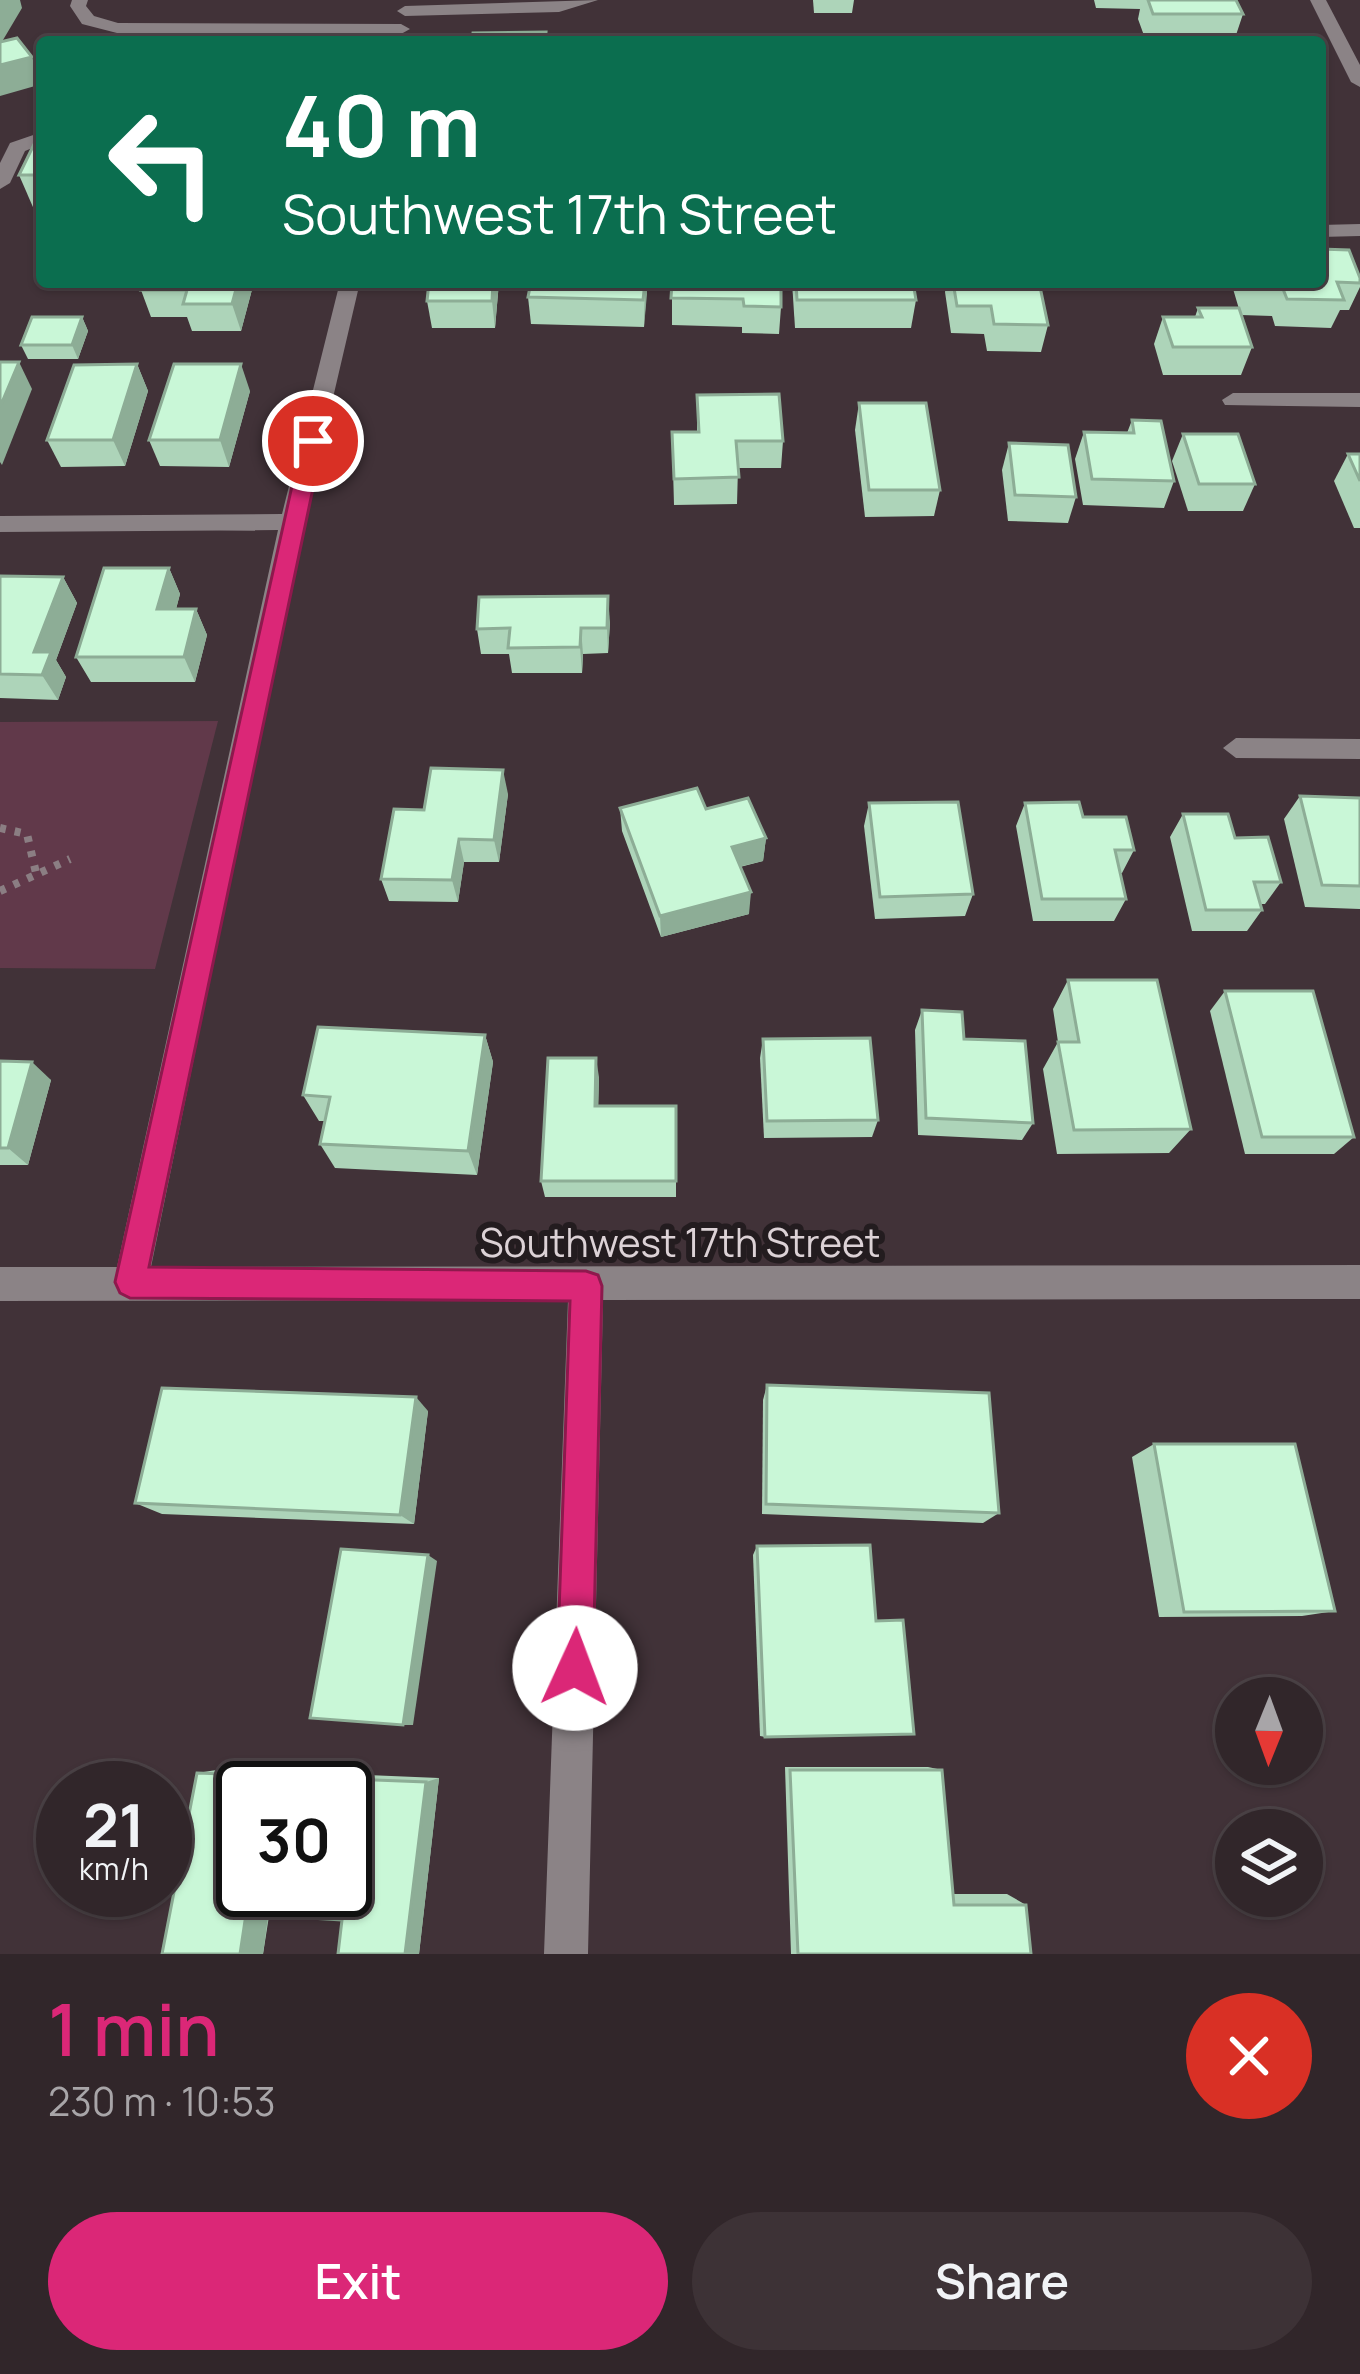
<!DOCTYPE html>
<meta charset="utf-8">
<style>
:root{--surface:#31262a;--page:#3d3236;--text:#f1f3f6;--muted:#a8a5a8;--line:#4c4347;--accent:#db2777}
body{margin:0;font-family:Manrope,sans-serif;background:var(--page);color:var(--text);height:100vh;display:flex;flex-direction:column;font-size:45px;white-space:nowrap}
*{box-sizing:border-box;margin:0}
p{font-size:39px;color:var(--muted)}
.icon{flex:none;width:66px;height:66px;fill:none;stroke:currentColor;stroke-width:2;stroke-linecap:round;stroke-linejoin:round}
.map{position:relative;height:1954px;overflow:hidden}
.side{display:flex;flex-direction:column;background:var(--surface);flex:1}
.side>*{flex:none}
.top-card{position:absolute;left:36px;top:36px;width:1290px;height:252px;border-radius:12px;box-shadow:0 3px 9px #0004,0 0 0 3px var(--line);background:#0b6e4f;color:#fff;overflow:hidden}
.needle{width:78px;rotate:181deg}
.controls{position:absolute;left:1215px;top:1677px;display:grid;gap:24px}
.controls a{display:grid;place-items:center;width:108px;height:108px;border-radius:50%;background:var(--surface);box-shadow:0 3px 9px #0004,0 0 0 3px var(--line);font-size:60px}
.speed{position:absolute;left:36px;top:1761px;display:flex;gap:24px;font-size:60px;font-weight:700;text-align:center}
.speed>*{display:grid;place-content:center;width:156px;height:156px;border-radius:50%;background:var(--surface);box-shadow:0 3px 9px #0004,0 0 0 3px var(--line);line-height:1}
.speed small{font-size:30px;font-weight:400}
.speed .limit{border:6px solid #111;border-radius:18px;background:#fff;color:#111}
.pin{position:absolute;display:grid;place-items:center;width:102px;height:102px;color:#fff;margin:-51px;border:6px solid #fff;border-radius:50%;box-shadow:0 3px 12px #0007}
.me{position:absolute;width:132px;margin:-66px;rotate:2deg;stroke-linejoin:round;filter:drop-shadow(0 0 9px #0008)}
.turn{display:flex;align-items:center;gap:42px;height:252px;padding:0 48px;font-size:54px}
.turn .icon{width:156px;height:156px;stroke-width:2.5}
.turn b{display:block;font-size:84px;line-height:102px}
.round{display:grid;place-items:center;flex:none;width:126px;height:126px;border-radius:63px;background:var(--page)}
.overview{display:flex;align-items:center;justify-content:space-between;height:204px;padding:0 48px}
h1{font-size:72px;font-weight:600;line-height:90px;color:var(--accent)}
.primary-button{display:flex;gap:24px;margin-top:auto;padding:24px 48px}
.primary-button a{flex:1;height:138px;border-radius:72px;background:var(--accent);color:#fff;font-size:48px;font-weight:600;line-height:138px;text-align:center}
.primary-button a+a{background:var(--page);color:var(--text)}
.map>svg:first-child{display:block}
</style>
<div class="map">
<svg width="1360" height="1954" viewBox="0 0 1360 1954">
<rect width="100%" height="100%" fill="#413238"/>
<path fill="#61394a" d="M218 721 155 969 0 968V722Z"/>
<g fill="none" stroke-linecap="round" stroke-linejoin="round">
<g stroke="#8b7e83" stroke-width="8" stroke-dasharray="6 9" stroke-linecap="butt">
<path d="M0 828 27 834 36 873"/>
<path d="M0 891 70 859"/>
</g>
<g fill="#8b8386" fill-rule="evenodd">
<path d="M72 0H88L86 6 94 16 118 23 401 24 410 29 401 34 117 33 82 24 70 6Z"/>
<path d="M598 0 559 12 405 16 397 11 405 6Z"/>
<path d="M1310 0H1326L1360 65V87L1351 82Z"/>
<path d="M42 132V144L25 151 10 183 0 189V163L10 143Z"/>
<path d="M1360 224V236L1320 237V225Z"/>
<path d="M340 282H360L304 522 151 1267 1360 1265V1299L603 1300 588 1954H544L568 1300 0 1301V1267H117L278 530 0 532V516L282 514Z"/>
<path d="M1233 393H1360V407L1225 405 1222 400Z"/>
<path d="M1236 738 1360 739V759L1236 758 1223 748Z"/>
</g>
</g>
<g fill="#add4b9">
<path d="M813 0H854L852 13H814Z"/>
<path d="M1094 0H1236L1243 14 1234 41 1159 42 1146 41 1138 19 1140 9 1096 8Z"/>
<path d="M42 128V214H36L19 175Z"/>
<path d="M1360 278V287L1349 310H1340L1331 328 1275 326 1272 316 1241 315 1252 347 1241 375H1163L1154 344 1163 317H1195L1198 308 1239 309 1231 282H1320Z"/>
<path d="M254 282 241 331H192L187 317H151L141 290Z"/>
<path d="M499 282 495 328H432L427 301Z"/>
<path d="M531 282H647L644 327 531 324 528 297Z"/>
<path d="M672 282 781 307 779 334 742 333V327L672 325Z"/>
<path d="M792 282H913L916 300 911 328H795Z"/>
<path d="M947 282H1039L1048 325 1041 352 987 351 984 334 951 333 945 292Z"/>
<path d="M82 317 88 331 78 359H28L21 345Z"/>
<path d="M137 364 148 391 125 466 61 467 47 440Z"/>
<path d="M250 391 229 467 160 466 149 440Z"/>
<path d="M697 395 783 441 781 468H738L737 504 674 505 672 432H697Z"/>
<path d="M859 403 940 490 934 516 865 517 855 430Z"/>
<path d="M1132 420 1174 481 1164 508 1083 505 1075 459 1084 432 1127 433Z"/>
<path d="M1183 434 1255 484 1243 511H1188L1172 461Z"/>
<path d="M1009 443 1076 497 1068 523 1008 521 1002 470Z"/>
<path d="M1348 454H1360V528H1354L1334 481Z"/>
<path d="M169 568 180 594 176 609H196L207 635 195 682H91L76 657Z"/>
<path d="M0 576 63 577 77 603 56 660 66 677 58 700 0 698Z"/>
<path d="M610 622 608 653 583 654 582 673H512L509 654H481L477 629Z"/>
<path d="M508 794 499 862H464L458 902 389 901 381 879 424 810Z"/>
<path d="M1300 796 1360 798V909L1305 907 1284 819Z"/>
<path d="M869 803 973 894 965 916 875 919 864 826Z"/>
<path d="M1025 803 1083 817 1134 850 1122 873H1120L1126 899 1114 921H1033L1016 826Z"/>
<path d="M620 808 706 809 766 838 763 861 740 867 749 914 661 937 622 831Z"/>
<path d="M1183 814 1235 838 1281 882 1265 904H1261L1262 910 1247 931H1192L1170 837Z"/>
<path d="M1068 980 1191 1129 1169 1153 1057 1154 1043 1069 1058 1042 1053 1009Z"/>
<path d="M1225 991 1354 1137 1334 1154H1245L1210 1011Z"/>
<path d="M922 1010 964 1039 1033 1123 1022 1140 918 1135 915 1030Z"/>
<path d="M485 1035 493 1062 477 1175 335 1168 320 1144 325 1121H319L303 1095Z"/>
<path d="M763 1039 878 1120 872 1137 764 1138 760 1058Z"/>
<path d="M0 1061 51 1080 28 1165H0Z"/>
<path d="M599 1077 598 1106H676V1197H545L541 1181Z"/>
<path d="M767 1385 999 1513 983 1523 762 1514 763 1400Z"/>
<path d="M428 1411 414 1524 162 1514 135 1503Z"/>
<path d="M1154 1444 1335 1611 1302 1616 1159 1617 1132 1457Z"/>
<path d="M757 1546 765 1737 760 1736 753 1555Z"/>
<path d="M785 1767H928L942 1770 953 1894H1007L1026 1905 1031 1954H791Z"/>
<path d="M223 1769 439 1778 419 1954H338L342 1920 269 1916 263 1954 197 1773Z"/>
</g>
<g fill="#8dad96">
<path d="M0 0H20L22 8 0 45Z"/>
<path d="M32 57 42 84 0 96V65Z"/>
<path d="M238 282H254L241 331 232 304Z"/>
<path d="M493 282H499L495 328 492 301Z"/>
<path d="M645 282H647V294L644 327Z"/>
<path d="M82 317 88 331 78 359 72 345Z"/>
<path d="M19 362 32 389 2 465 0 462V407Z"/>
<path d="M137 364 148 391 125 466 113 440Z"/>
<path d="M241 364 250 391 229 467 220 440Z"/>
<path d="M169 568 180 594 169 635 157 609Z"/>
<path d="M63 577 77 603 56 660 66 677 58 700 42 675 34 652Z"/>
<path d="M608 596 610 622 608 653 607 628Z"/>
<path d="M196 609 207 635 195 682 184 657Z"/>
<path d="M581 628 583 654 582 673 580 647Z"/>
<path d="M503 770 508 794 499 862 494 840Z"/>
<path d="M766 838 763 861 730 869 732 847Z"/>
<path d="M459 839 464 862 458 902 452 880Z"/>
<path d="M751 892 749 914 661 937 660 916Z"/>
<path d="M485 1035 493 1062 477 1175 468 1151Z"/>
<path d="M596 1058 599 1077 598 1124 595 1106Z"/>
<path d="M32 1062 51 1080 28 1165 8 1148Z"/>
<path d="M416 1397 428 1411 414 1524 400 1515Z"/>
<path d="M428 1555 437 1561 413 1725H403Z"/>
<path d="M439 1778 419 1954H405L426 1782Z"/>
<path d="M270 1903 263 1954H240L246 1914Z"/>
</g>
<g fill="#c9f7d7" stroke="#8dad96" stroke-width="3" fill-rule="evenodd">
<path d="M1148 0H1236L1243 14H1153Z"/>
<path d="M546 32 545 42H472L473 33Z"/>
<path d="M189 35H236L234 42H187Z"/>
<path d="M81 36 129 37 127 42H78Z"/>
<path d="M274 37 322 38 321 42H272Z"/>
<path d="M17 38 32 57 0 65V42Z"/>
<path d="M1160 38H1216L1218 42H1162Z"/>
<path d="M42 128V175H19Z"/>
<path d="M1320 249 1349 250 1360 278V283L1337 282 1344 300 1287 299 1283 289 1252 288 1250 282H1320Z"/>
<path d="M144 282H238L232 304H183L187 290H141Z"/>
<path d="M429 282H493L492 301H427Z"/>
<path d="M531 282H645L643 300 528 297Z"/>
<path d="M672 282H781V307L744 306 743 299 671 298Z"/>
<path d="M796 282H913L916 300H797Z"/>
<path d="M953 282H1039L1048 325 994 324 991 306H957Z"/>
<path d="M1198 308H1239L1252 347H1173L1163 317H1202Z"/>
<path d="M32 317H82L72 345H21Z"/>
<path d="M0 362H19L0 407Z"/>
<path d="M137 364 113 440H47L74 365Z"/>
<path d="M174 364H241L220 440H149Z"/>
<path d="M779 394 783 441H736L739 477 674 479 672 432H699L697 395Z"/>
<path d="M859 403H926L940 490H869Z"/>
<path d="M1132 420 1161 421 1174 481 1092 479 1084 432 1134 433Z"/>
<path d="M1183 434H1238L1255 484H1199Z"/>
<path d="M1009 443 1068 445 1076 497 1015 495Z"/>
<path d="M1348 454H1360V481Z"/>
<path d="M104 568H169L157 609H196L184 657H76Z"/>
<path d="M0 576 63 577 34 652H51L42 675 0 674Z"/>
<path d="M608 596 607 628H581L580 647 508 648 510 628 477 629 479 597Z"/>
<path d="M431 768 503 770 494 840 459 839 452 880 381 879 394 809 424 810Z"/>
<path d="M697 788 706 809 748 798 766 838 732 847 751 892 660 916 620 808Z"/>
<path d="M1300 796 1360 798V886L1322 885Z"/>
<path d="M958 802 973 894 880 897 869 803Z"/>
<path d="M1079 802 1083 817H1126L1134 850H1115L1126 899H1042L1025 803Z"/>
<path d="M1183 814H1228L1235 838 1268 837 1281 882H1254L1262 910H1206Z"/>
<path d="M1068 980H1157L1191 1129 1074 1130 1058 1042H1079Z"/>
<path d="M1225 991H1313L1354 1137H1262Z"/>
<path d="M922 1010 962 1012 964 1039 1025 1041 1033 1123 926 1118Z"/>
<path d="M318 1027 485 1035 468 1151 320 1144 330 1097 303 1095Z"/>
<path d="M870 1038 878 1120 767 1121 763 1039Z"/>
<path d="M548 1058H596L595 1106H676V1181H541Z"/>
<path d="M0 1061 32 1062 8 1148H0Z"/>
<path d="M767 1385 989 1393 999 1513 766 1504Z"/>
<path d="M162 1388 416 1397 400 1515 135 1503Z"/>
<path d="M1154 1444H1295L1335 1611 1184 1612Z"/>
<path d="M870 1545 876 1621 903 1620 914 1734 765 1737 757 1546Z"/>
<path d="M341 1549 428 1555 403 1725 310 1718Z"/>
<path d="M790 1770H942L954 1905H1026L1031 1954H798Z"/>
<path d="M197 1773 426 1782 405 1954H338L342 1920 246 1914 240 1954H162ZM243 1788H345V1890H243Z"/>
</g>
<path fill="#db2777" stroke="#8e194d" stroke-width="3" d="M313 434 323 441 149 1267 586 1271 598 1275 602 1286 593 1668 587 1680 575 1686 562 1680 557 1668 570 1301 130 1298 120 1293 115 1282 302 441Z"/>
<g text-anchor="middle" stroke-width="12" stroke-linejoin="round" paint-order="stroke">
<g font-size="39" fill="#dcd2d6" stroke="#231c1f">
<text x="680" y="1257">Southwest 17th Street</text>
</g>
</g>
</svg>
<div class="controls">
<a><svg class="needle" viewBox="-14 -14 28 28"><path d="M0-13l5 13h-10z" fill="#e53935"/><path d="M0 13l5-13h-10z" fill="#a8a5a8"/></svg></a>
<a><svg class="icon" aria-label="layers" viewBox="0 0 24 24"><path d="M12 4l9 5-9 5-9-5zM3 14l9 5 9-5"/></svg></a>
</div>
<div class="speed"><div>21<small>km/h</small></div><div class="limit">30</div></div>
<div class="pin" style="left:313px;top:441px;background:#d93025"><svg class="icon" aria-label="arrive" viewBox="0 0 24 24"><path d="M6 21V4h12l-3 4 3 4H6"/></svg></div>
<svg class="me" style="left:575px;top:1668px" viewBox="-20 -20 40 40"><circle r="19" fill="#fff"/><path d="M0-13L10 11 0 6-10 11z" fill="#db2777"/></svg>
<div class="top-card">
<div class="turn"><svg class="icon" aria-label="left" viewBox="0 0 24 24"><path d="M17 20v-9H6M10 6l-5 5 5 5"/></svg><div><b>40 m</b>Southwest 17th Street</div></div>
</div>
</div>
<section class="side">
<div class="overview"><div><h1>1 min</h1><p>230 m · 10:53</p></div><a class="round" style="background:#d93025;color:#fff"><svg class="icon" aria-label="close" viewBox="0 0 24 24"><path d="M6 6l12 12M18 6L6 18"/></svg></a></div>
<div class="primary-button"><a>Exit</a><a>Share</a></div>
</section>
